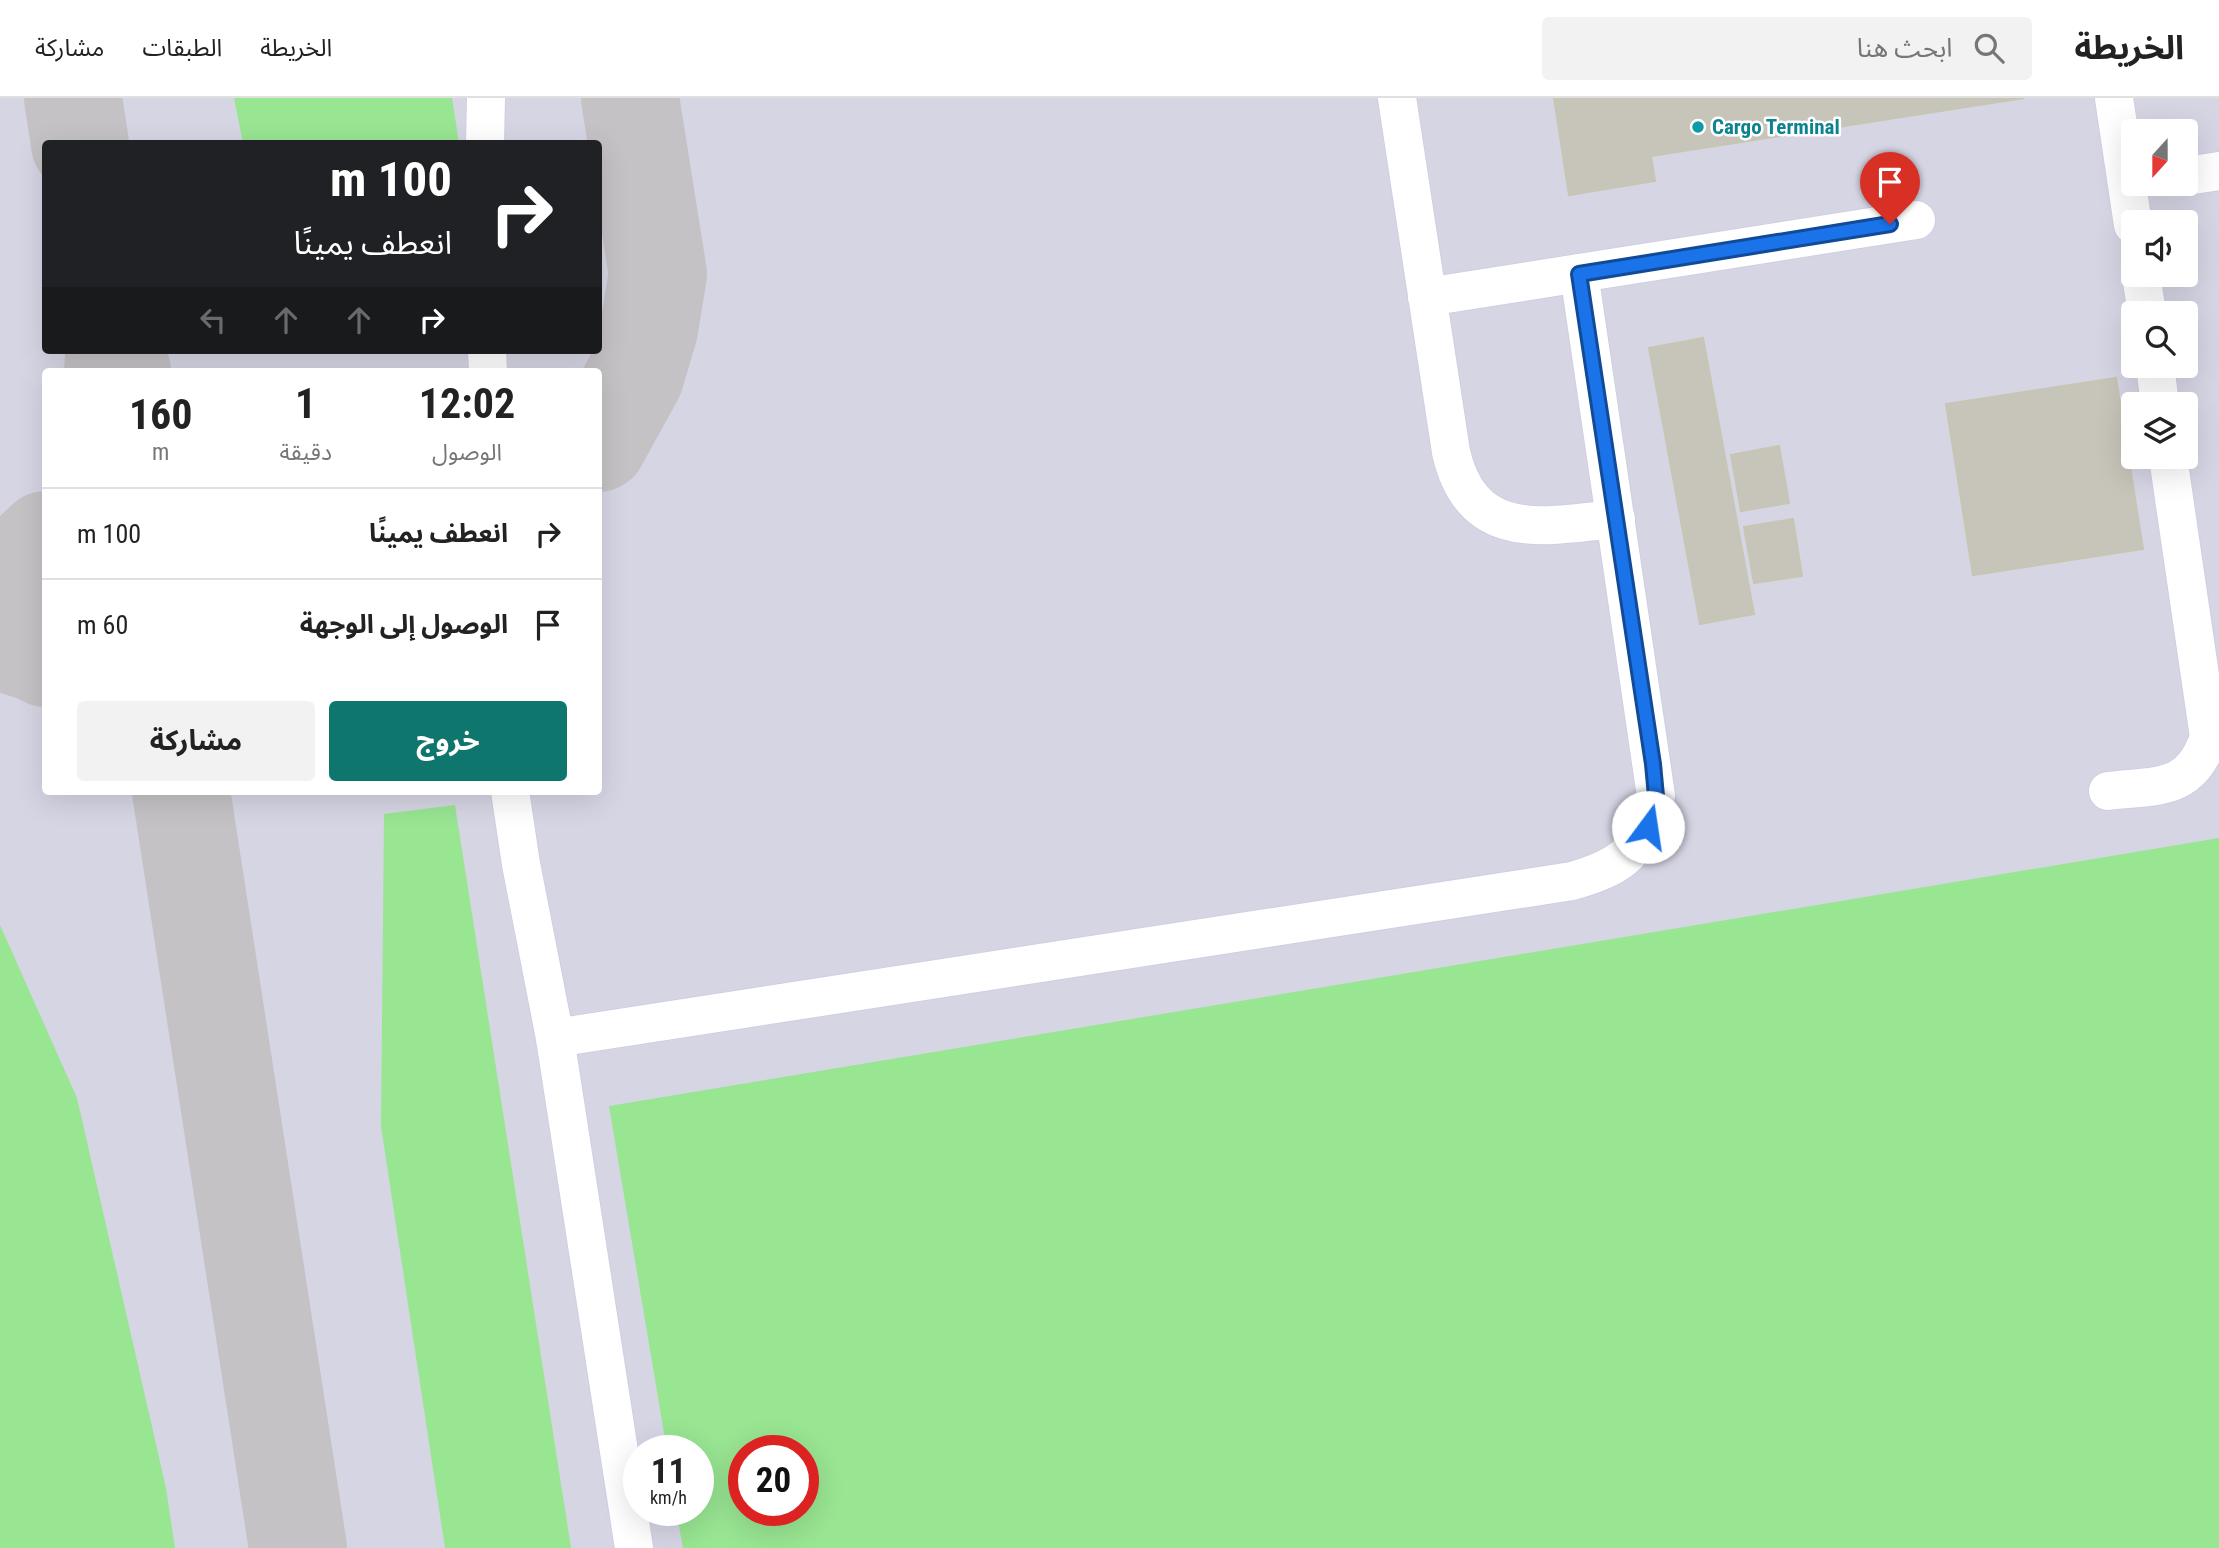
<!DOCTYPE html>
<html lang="ar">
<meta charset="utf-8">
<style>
:root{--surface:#fff;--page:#f2f2f2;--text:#222;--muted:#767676;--line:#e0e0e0;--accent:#0f766e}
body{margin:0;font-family:"Roboto Condensed","Noto Sans Arabic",sans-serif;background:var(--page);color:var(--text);direction:rtl;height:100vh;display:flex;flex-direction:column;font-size:26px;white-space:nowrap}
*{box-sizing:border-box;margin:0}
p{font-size:23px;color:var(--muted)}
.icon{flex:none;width:38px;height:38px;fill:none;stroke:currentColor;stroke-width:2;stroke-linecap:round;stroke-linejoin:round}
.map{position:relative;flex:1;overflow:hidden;direction:ltr}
.drawer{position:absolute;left:42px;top:270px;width:560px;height:427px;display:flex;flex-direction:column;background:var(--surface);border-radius:7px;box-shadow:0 7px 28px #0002;direction:rtl}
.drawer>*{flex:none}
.top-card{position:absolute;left:42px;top:42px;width:560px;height:214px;border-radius:7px;box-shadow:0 7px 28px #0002;direction:rtl;background:#202124;color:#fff;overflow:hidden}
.needle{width:46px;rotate:201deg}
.fabs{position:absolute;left:2121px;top:21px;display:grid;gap:14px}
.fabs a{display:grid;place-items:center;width:77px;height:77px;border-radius:7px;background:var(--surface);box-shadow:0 7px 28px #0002;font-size:35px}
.speed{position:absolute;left:623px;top:1337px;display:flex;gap:14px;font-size:35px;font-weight:700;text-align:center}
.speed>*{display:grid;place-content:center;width:91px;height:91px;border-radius:50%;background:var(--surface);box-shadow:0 7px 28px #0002;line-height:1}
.speed small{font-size:18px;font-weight:400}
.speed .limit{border:10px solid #d22;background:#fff;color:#111}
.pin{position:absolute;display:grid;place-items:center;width:60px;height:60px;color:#fff;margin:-72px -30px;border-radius:50% 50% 50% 0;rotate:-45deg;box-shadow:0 0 7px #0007}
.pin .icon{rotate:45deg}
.me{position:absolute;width:77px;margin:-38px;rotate:14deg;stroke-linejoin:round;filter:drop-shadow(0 0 5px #0008)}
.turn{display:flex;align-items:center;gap:24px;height:147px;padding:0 35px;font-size:32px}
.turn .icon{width:91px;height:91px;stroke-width:2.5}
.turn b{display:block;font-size:49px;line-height:60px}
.lanes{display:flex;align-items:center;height:66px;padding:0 35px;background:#0003;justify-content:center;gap:35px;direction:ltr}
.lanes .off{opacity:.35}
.eta{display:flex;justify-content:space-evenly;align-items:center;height:119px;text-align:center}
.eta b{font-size:42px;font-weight:700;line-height:49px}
.primary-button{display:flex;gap:14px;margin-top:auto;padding:14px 35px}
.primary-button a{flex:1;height:80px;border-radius:7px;background:var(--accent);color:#fff;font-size:28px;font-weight:700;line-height:80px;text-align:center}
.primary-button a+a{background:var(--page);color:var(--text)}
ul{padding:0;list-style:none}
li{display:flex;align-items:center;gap:21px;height:91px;padding:0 35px;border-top:2px solid var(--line)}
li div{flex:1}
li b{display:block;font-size:26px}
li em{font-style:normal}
header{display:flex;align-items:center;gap:42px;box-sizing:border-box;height:98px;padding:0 35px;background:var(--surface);border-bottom:2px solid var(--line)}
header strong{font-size:33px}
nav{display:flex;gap:38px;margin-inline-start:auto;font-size:24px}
.search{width:490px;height:63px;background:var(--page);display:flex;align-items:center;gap:18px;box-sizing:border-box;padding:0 24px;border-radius:7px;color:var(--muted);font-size:26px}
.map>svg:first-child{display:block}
</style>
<header>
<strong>الخريطة</strong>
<div class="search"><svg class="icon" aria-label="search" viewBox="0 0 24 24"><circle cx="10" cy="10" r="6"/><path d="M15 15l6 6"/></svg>ابحث هنا</div>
<nav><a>الخريطة</a><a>الطبقات</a><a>مشاركة</a></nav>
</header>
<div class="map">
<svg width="2219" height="1450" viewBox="0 0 2219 1450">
<rect width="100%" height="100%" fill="#ebe9d9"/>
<path fill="#d6d5e4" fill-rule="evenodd" d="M0 0H2219V1450H0ZM2133 33H2186V86H2133ZM46 46H598V252H46ZM2133 124H2186V177H2133ZM2133 215H2186V268H2133ZM46 273H598V693H46ZM2133 306H2186V359H2133ZM639 1353H698V1412H639ZM744 1353H803V1412H744Z"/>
<g fill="#98e592" fill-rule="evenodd">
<path d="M234 0H452L459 45H243Z"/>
<path d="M455 707 571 1450H445L381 1028 384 716Z"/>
<path d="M2219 740V1450H683L676 1412H698V1353H667L609 1008ZM744 1353H803V1412H744Z"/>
<path d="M0 827 77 1000 166 1390 175 1450H0Z"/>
</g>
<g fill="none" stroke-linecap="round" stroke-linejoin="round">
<g stroke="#c5c2c6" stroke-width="98">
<path d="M73 0 80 46"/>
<path d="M113 273 114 258 122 273"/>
<path d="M598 345 635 278 649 231 658 176 630 0"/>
<path d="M0 485 46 442"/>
<path d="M0 543 36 555 46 560"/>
<path d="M181 693 298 1450"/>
</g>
</g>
<g fill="#c7c5b9" stroke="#c7c5b3" stroke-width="2">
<path d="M1554 0H2024L1651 58 1655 83 1569 97Z"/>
<path d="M1703 240 1754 516 1700 526 1649 250Z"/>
<path d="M2116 280 2143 451 1973 477 1946 306Z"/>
<path d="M1779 348 1789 405 1741 413 1731 357Z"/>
<path d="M1793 421 1802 478 1754 485 1744 429Z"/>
</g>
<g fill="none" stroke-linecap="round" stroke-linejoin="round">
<defs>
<g id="minor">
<path d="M1397 0 1451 354C1472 446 1544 428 1616 421"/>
<path d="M2114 0 2133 127"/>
<path d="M485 46 486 0"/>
<path d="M2186 78 2219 73"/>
<path d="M2141 177 2147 215"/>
<path d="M1427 199 1916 122"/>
<path d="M487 252 488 273"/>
<path d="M2155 268 2160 306"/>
<path d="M510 693 521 766 555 940 634 1450"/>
<path d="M2108 693C2158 687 2191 694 2209 639L2168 359"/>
<path d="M555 940 1572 783C1626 768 1641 752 1656 698L1579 175"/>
</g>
</defs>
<use href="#minor" stroke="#d0cee2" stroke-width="40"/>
<use href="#minor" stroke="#fff" stroke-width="38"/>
</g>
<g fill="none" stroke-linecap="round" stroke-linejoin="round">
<defs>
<path id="route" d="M1648 729 1656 698 1653 666 1579 176 1890 126"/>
</defs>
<use href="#route" stroke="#114b97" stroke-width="18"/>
<use href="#route" stroke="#1a73e8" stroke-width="12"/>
</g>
<circle fill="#0f9aa8" stroke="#fff" stroke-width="2.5" cx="1698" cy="29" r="7"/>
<g text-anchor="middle" stroke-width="5" stroke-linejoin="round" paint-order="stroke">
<g font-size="21" font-weight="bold" fill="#0d838f" stroke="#fff" text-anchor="start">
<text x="1712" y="36">Cargo Terminal</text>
</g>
</g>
</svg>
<div class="fabs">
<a><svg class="needle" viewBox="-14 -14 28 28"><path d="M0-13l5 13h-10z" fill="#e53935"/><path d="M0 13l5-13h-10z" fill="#767676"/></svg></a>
<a><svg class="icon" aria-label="sound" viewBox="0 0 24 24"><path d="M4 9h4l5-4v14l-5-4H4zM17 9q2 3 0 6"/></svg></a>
<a><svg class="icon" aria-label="search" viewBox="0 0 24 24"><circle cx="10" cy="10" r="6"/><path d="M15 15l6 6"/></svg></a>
<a><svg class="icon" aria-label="layers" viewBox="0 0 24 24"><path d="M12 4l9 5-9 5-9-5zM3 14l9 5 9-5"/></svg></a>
</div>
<div class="speed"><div>11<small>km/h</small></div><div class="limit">20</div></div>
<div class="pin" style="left:1890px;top:126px;background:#d93025"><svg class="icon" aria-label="arrive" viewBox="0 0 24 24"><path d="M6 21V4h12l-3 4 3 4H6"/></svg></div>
<svg class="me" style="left:1648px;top:729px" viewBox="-20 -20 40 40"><circle r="19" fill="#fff"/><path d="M0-13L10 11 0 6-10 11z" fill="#1a73e8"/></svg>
<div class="top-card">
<div class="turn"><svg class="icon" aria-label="right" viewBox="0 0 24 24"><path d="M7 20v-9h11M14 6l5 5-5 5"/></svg><div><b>100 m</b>انعطف يمينًا</div></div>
<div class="lanes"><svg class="icon off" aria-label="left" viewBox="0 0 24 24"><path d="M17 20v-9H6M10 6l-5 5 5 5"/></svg><svg class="icon off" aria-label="ahead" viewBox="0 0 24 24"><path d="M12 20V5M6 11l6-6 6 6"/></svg><svg class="icon off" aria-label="ahead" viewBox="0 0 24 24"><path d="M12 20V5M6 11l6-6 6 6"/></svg><svg class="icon" aria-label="right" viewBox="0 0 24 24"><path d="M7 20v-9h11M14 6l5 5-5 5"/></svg></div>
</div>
<section class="drawer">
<div class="eta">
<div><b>12:02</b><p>الوصول</p></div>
<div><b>1</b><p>دقيقة</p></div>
<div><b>160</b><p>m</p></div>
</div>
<ul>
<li><svg class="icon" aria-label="right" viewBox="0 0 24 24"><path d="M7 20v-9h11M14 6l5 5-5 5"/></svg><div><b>انعطف يمينًا</b></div><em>100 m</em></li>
<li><svg class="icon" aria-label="arrive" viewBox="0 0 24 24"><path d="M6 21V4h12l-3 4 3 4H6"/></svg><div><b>الوصول إلى الوجهة</b></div><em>60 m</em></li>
</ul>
<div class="primary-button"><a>خروج</a><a>مشاركة</a></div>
</section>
</div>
